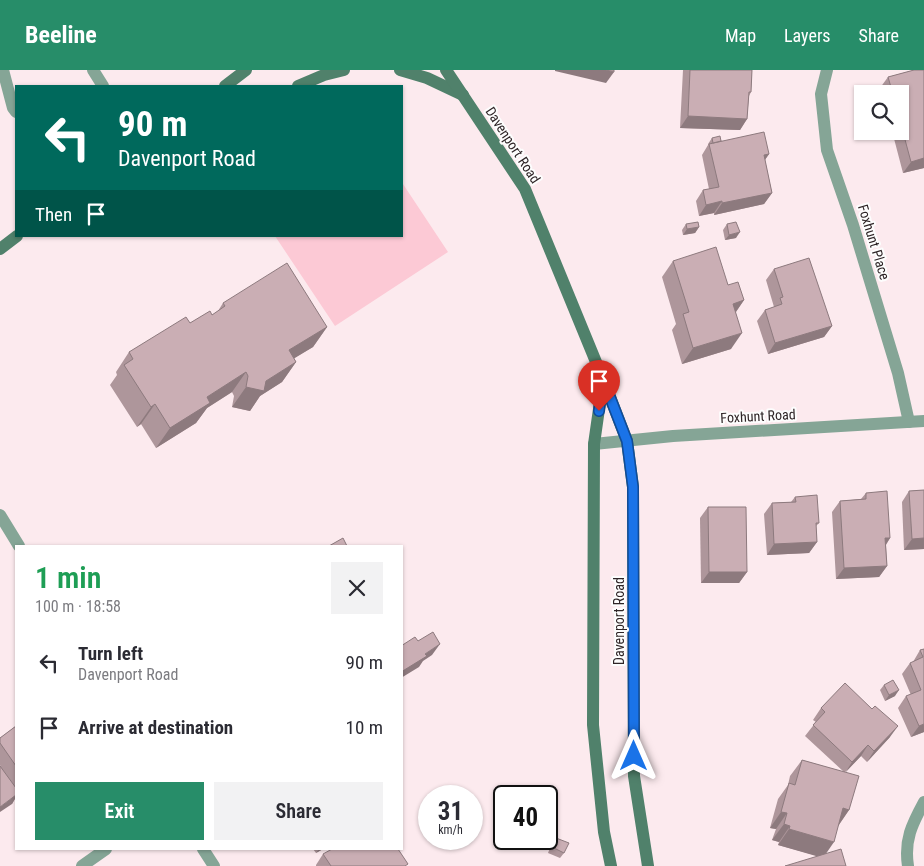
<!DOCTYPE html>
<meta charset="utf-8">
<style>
:root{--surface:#fff;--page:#f2f2f3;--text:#2b2b33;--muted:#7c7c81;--accent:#278d69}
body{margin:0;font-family:"Roboto Condensed",sans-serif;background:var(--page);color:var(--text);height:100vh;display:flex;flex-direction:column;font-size:19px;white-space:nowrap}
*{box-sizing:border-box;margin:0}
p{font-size:16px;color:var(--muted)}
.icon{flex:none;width:28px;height:28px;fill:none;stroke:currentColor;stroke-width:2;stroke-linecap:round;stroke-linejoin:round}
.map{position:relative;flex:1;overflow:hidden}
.panel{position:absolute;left:15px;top:475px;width:388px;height:305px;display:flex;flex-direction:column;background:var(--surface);border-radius:0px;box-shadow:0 1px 4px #0004}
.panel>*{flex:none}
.guide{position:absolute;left:15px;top:15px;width:388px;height:152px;border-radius:0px;box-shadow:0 1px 4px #0004;background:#00695c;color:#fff;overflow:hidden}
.tools{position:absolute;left:854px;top:15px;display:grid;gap:10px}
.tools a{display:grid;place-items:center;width:55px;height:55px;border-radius:0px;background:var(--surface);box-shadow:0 1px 4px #0004;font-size:25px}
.speed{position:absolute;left:418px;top:715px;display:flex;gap:10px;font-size:25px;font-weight:700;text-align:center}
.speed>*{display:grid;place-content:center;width:65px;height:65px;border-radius:50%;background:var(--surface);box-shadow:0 1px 4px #0004;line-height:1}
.speed small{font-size:12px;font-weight:400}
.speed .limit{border:2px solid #111;border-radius:8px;background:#fff;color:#111}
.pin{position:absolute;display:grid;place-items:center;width:42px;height:42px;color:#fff;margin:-51px -21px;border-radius:50% 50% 50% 0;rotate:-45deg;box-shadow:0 0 5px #0007}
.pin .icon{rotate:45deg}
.me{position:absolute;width:55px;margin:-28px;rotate:0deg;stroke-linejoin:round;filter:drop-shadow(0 0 4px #0008)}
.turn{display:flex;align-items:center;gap:18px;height:105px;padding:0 20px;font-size:22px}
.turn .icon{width:65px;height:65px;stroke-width:2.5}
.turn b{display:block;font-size:35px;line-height:42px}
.then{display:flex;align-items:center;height:48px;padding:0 20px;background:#0003;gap:10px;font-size:19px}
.round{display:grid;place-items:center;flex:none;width:52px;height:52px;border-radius:0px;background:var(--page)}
.overview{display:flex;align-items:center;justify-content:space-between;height:85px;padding:0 20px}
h1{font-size:30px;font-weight:600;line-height:38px;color:#1e9e55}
.cta{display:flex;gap:10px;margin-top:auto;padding:10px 20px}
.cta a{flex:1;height:58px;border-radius:0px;background:var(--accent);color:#fff;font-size:20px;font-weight:600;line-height:58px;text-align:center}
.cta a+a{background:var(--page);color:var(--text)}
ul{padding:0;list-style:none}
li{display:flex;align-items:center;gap:15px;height:65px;padding:0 20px}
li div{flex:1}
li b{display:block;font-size:19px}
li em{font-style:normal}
header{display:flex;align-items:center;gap:30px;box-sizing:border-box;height:70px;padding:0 25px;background:var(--accent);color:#fff}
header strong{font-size:24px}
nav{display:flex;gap:28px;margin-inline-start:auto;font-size:18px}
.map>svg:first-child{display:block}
</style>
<header>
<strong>Beeline</strong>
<nav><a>Map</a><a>Layers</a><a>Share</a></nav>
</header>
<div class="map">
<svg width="924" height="796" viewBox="0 0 924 796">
<rect width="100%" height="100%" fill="#fceaee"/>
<path fill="#fcc9d5" d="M401 111 448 182 335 256 275 166H401Z"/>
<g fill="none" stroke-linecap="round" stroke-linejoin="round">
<g stroke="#85a596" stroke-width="12">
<path d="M3 0 13 38 16 42"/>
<path d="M93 0 103 16"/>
</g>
<g stroke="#85a596" stroke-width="12">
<path d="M827 0 821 24 827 80 853 155 898 303 909 352"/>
<path d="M594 374 673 366 924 351"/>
<path d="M0 445 19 476"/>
<path d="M203 779 214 796"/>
<path d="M82 796 106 779"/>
<path d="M908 796C904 770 912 754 924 732"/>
</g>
<g stroke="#50816b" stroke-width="12">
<path d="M400 0 427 8 463 25"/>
<path d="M446 0 525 119 603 309 627 371 633 417 634 706 648 796"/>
<path d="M225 16 246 0"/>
<path d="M298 16 324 5 344 0"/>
<path d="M0 179 17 166"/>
<path d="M603 311 594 374 593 655 604 762 611 796"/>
</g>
</g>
<g fill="#ae969b">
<path d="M683 0H752L751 22 749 26 747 49 740 60 680 58Z"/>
<path d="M914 0H924V98L903 103 892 61H900V24H882L880 18 888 7Z"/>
<path d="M712 68 769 84 765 90 772 123 764 134 714 145V143L699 146 696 131 703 120 709 119 702 85 708 75V74Z"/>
<path d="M686 154 699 157 695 163 683 165 682 160Z"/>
<path d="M727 154 736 168 725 170 723 160Z"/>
<path d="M673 191 728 215 744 230 736 242 731 279 682 294 672 260 676 254 662 207Z"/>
<path d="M774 199 832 256 824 267 768 284 757 251 765 240 774 237 766 210Z"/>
<path d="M223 233 327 257 313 277 294 288 296 292 282 312 260 326 250 341 232 337 234 326 232 322 207 338 196 353 156 378 141 354 137 357 110 315 117 305 116 302 129 282 190 253 212 245 218 241Z"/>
<path d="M924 420V479L904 480 902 432 909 421Z"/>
<path d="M866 423 890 468 886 475 887 496 879 507 836 509 832 442 840 431 861 429Z"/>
<path d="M795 427 819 453 816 456 817 472 809 483 767 485 764 444 772 433 791 432Z"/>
<path d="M708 437 747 502 739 513H701L700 448Z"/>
<path d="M924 579V662L911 667 898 638 906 626 911 625 902 604 910 593 913 592 920 580Z"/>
<path d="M884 615 895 626 885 631 880 620Z"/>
<path d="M821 638 890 667 867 692 861 686 845 702 849 740 818 786 778 775 779 772 772 770 776 759 770 758 778 729 788 715 790 706 802 690 844 702 805 666 816 652 813 650Z"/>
<path d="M16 656V727L12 734 0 695V668Z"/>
<path d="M556 768 564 783 560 788 548 783 552 773Z"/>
<path d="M313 779H323L316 783Z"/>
<path d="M323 784 406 796H316V795Z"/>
</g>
<g fill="#8d7a7e">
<path d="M555 0H606L614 2 606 13 555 1Z"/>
<path d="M688 46 747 49 740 60 680 58Z"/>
<path d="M769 84 761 95 764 85Z"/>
<path d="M924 88V98L903 103 911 92Z"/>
<path d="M772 123 764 134 714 145 722 133Z"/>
<path d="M722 131 714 143 699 146 706 135Z"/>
<path d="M699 157 695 163 683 165 687 159Z"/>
<path d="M740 162 736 168 725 170 729 165Z"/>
<path d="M744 230 733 246V234Z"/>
<path d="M832 256 824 267 768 284 775 273Z"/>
<path d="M327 257 313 277 275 300 289 280Z"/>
<path d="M742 263 731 279 682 294 693 278Z"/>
<path d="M296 292 282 312 260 326 250 341 232 337 246 317 266 311Z"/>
<path d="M246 302 232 322 207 338 196 353 156 378 170 358 207 327Z"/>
<path d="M155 334 141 354 137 357 151 337Z"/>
<path d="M885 468H890L883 479Z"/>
<path d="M924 468V479L904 480 912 469Z"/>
<path d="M817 472 809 483 767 485 774 474Z"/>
<path d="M887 496 879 507 836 509 844 498Z"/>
<path d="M709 502H747L739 513H701Z"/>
<path d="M440 574 432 585 423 591 419 597 401 608V602L425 584Z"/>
<path d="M899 620 895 626 885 631 889 625Z"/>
<path d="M924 654V662L911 667 919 656Z"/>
<path d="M898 656 890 667 867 692 874 681Z"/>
<path d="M868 675 861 686 845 703 852 692Z"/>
<path d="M16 725V727L12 734 0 742V737Z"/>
<path d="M843 738 849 740 838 756Z"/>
<path d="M781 742 787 743 776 759 770 758Z"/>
<path d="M784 754 790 756 779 772 772 770Z"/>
<path d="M789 759 834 772 823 788 778 775Z"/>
<path d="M319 779H323L316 783Z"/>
</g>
<g fill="#caaeb4" stroke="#8d7a7e">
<path d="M606 0H614V2Z"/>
<path d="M690 0H752L751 22H749L747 49 688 46Z"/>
<path d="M914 0H924V88L911 92 900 51V24H893L888 7Z"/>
<path d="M764 62 769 84 764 85 772 123 722 133V131L706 135 703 120 719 117 709 74Z"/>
<path d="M720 66 721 71 713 73 712 68Z"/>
<path d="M698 152 699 157 687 159 686 154Z"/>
<path d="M736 152 740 162 729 165 727 154Z"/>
<path d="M716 177 728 215 738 212 744 230 733 234 742 263 693 278 683 244 689 242 673 191Z"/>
<path d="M809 188 832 256 775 273 765 240 782 234 780 228 783 227 774 199Z"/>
<path d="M287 193 327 257 289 280 296 292 266 311 264 321 246 317 248 306 246 302 207 327 210 333 170 358 155 334 151 337 124 295 133 289 129 282 186 247 190 253 210 241 212 245 225 236 223 233Z"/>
<path d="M924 420V468L912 469 909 421Z"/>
<path d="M887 421 890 468H885L887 496 844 498 840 431 866 429V423Z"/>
<path d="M817 425 819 453H816L817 472 774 474 772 433 796 432 795 427Z"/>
<path d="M708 437H746L747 502H709Z"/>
<path d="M343 468 347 476H329Z"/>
<path d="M433 562 440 574 425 584 427 586 401 602V576L415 567 418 571Z"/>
<path d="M924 579V654L919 656 906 626 921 620 910 593 923 587 920 580Z"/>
<path d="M893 610 899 620 889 625 884 615Z"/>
<path d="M845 613 872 639 875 636 898 656 874 681 868 675 852 692 813 655 825 642 821 638Z"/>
<path d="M16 656V696L0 673V668Z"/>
<path d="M802 690 859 706 849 740 843 738 834 772 789 759 790 756 784 754 787 743 781 742 789 713 795 715Z"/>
<path d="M0 696 16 718V725L0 737Z"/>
<path d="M546 739 555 744 548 754 546 753Z"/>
<path d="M556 768 569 773 564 783 552 777Z"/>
<path d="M332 779H398L408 794 405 796H331L323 784Z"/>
<path d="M841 779 846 796H785Z"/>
</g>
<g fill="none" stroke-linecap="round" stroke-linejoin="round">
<defs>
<path id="route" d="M599 341 603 309 627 371 633 417 634 686"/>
</defs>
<use href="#route" stroke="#114b97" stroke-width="12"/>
<use href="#route" stroke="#1a73e8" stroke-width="9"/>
</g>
<g text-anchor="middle" stroke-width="4" stroke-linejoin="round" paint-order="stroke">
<g font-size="14" fill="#2e2426" stroke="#fdfdfd">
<text transform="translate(513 75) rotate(57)" y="5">Davenport Road</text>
<text transform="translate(874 172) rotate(73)" y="5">Foxhunt Place</text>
<text transform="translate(758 346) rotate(-3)" y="5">Foxhunt Road</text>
<text transform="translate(619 551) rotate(-90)" y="5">Davenport Road</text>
</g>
</g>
</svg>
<div class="tools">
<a><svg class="icon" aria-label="search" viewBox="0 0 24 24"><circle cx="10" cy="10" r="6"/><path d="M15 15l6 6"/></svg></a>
</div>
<div class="speed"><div>31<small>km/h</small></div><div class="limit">40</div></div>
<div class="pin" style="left:599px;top:341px;background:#d93025"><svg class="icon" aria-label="arrive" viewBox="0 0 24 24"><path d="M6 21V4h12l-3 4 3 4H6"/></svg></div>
<svg class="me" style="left:634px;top:686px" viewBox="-20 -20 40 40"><path d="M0-17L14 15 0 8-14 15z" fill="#1a73e8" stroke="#fff" stroke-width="4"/></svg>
<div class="guide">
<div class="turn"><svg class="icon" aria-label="left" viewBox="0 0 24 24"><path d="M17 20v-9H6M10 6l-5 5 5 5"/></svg><div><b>90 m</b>Davenport Road</div></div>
<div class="then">Then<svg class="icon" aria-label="arrive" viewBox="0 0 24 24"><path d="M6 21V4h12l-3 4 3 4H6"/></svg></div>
</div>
<section class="panel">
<div class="overview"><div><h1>1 min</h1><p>100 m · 18:58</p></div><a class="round"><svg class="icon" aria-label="close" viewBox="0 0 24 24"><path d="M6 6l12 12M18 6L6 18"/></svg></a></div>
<ul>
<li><svg class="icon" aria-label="left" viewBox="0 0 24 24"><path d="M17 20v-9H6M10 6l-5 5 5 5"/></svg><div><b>Turn left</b><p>Davenport Road</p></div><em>90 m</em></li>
<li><svg class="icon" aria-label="arrive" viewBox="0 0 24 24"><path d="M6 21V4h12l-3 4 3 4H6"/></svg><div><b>Arrive at destination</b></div><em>10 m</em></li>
</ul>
<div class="cta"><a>Exit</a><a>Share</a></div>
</section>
</div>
